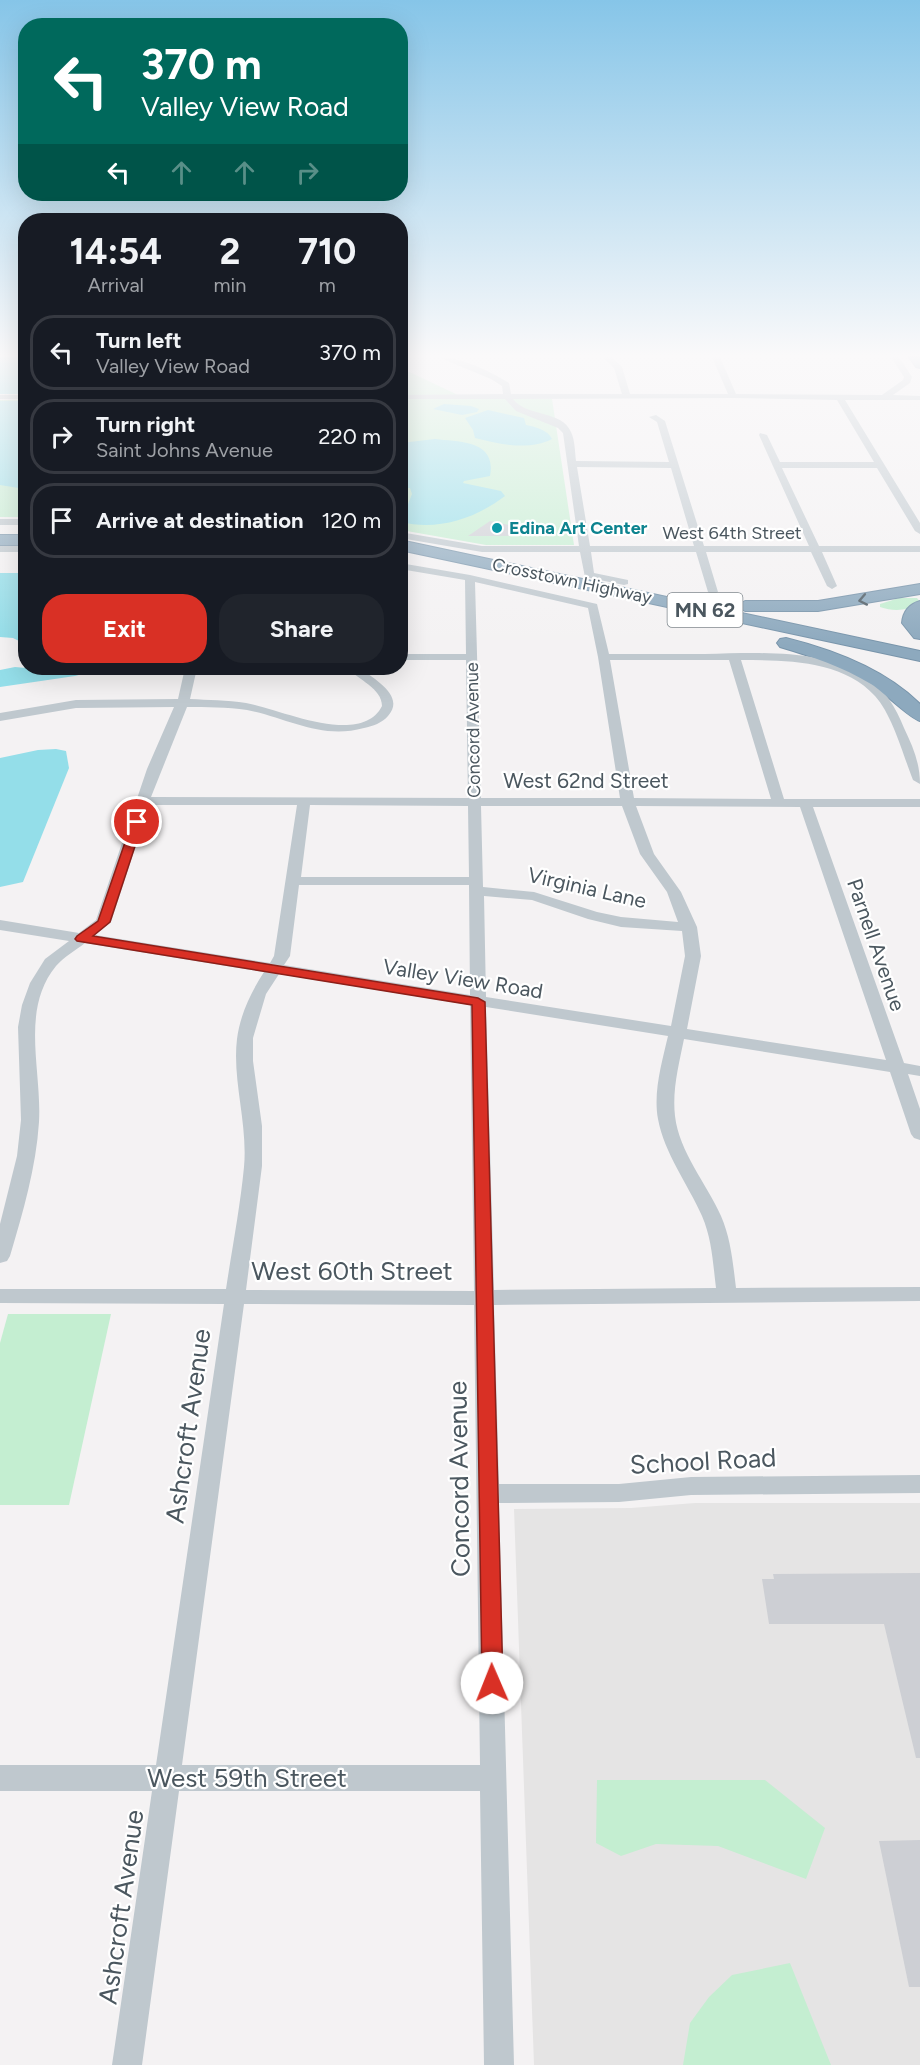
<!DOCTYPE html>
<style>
:root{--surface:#171b24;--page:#20242c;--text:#f1f3f6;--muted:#9ea1a6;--line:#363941;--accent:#d93025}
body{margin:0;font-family:Figtree,sans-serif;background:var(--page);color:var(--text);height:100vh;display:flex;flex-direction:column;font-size:22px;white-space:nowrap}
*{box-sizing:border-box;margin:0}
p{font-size:20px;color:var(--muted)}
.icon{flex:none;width:33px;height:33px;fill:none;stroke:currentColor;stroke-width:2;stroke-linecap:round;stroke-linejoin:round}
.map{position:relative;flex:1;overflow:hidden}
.side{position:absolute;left:18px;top:213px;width:390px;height:462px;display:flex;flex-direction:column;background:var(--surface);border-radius:24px;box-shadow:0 6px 24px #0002}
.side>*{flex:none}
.hud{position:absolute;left:18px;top:18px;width:390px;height:183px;border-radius:24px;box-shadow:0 6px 24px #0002;background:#00695c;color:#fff;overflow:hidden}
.pin{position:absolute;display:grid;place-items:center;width:51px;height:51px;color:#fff;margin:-26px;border:3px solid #fff;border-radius:50%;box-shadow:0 2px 6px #0007}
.me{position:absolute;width:66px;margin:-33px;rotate:359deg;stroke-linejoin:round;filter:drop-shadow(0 0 4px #0008)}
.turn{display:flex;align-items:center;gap:21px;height:126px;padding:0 24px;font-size:27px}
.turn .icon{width:78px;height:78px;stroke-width:2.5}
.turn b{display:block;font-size:42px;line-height:51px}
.lanes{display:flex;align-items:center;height:57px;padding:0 24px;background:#0003;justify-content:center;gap:30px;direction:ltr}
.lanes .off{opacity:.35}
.eta{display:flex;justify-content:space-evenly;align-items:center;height:102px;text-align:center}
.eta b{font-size:36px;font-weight:700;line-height:42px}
.cta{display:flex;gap:12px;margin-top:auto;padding:12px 24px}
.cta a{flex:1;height:69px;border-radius:24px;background:var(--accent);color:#fff;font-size:24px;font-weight:700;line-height:69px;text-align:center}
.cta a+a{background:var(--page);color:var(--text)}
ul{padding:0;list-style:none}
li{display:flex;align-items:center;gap:18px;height:75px;margin:0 12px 9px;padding:0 12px;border:3px solid var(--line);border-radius:24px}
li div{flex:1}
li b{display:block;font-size:22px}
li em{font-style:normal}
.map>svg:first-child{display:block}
</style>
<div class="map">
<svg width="920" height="2065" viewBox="0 0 920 2065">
<rect width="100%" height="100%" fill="#f4f2f3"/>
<path fill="#e5e4e4" d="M695 1503H920V2065H534L514 1509 631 1508Z"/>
<g fill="#c4eed1">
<path d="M401 368 458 395H401Z"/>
<path d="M401 399H552L574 545H486L401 530Z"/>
<rect x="0" y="400" width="25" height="117"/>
<path d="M899 598H917L920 602C907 611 895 612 880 607V604Z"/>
<path d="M8 1314H111L69 1505H0V1343Z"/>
<path d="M597 1780H765L825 1828 806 1879 718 1846 656 1844 621 1856 596 1843Z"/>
<path d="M790 1963 831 2065H683L690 2023 709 1997 732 1975Z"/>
</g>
<g fill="#94dee9">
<rect x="0" y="357" width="25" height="37"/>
<path d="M0 401H25V489L0 485Z"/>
<path d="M444 404 471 406 479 409 477 412 462 415 433 409Z"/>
<path d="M488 410 524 418 526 425C536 427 548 430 552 439 529 451 499 444 475 438L473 430 465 418Z"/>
<path d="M435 439C459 442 497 440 490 476L464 481 463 483 501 491 505 496C475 519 437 531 401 522L412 494 410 488H401V443Z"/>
<path d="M0 573H25V644L13 638 0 637Z"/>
<path d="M15 667 26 668H104L75 676 0 687V670Z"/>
<path d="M56 749 66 751 69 768 23 882 0 887V758L38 750Z"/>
</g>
<g fill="#cdcfd4">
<path d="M490 521 513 526V536H468Z"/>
<path d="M920 1573V1758H916L884 1624H769L762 1579H774L773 1574Z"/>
<path d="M920 1840V1987H909L879 1841Z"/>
</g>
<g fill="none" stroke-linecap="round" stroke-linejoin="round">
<defs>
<g id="highway">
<path d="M909 357H920V368L916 367Z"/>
<rect x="0" y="535" width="26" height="10"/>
<path d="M400 540 920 651V661L400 550Z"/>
<path d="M920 584V594L818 611H745L737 606 745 601H818Z"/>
<path d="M920 601V639L914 638 902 623C903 612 909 604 920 601Z"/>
<path d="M786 638C834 650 885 669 920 704V721C909 718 885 693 871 684 843 667 811 656 780 647L777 643 780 639Z"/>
</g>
</defs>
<use href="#highway" stroke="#7894aa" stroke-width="2"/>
<g fill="#bfc8ce" fill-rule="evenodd">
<path d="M438 357C461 357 490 371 509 383L511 394H622L614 368 603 357H612L622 367 630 394H728L712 357H720L736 394 882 395 903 380 904 377 891 357H899L912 377 910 383 893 395 920 396V400H845L920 523V534L915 531 877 468H782L819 546H920V552H822L837 586 832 589 827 586 811 552H706L718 592 713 595 708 592 696 552H591L594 573 628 580V584L624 585 585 577 580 552H482L400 538V532L482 546H579L563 433 558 428 516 411 505 399H400V395L503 394 502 386 491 379ZM733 398 837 400 874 462H780L767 435 760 433 759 435 809 546H704L665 421 656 415 649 417 657 422 669 462 576 461C575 453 575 440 571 432 562 410 526 417 513 399ZM577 467 671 468 694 546H590Z"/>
<rect x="0" y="395" width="26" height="4"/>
<rect x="0" y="519" width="26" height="6"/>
<rect x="0" y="546" width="26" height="6"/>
<path d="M400 563 470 575 597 604 609 654C641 654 673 654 705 654 757 653 821 648 867 677 885 689 896 708 904 728 913 747 920 763 920 784L913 780C903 755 893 716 875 696 843 660 785 660 741 660L784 799H920V807H813L904 1063 920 1066V1076L908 1074 920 1109V1140L914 1138 911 1134 890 1072 684 1039C679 1064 672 1090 675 1116 679 1152 707 1184 721 1216 731 1239 733 1264 736 1288L920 1287V1301L494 1305 499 1484H619L691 1477 920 1475V1493L691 1495 619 1502 499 1503 514 2065H484L480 1791H179L142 2065H112L152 1791H0V1765H156L224 1304 0 1303V1289H226C232 1249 240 1208 244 1167 248 1124 232 1080 237 1039 240 1015 251 992 264 972L85 943C76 950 64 957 56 966 20 1010 42 1070 39 1122 36 1168 23 1212 10 1256L7 1261 0 1263V1224L17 1156 21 1120 18 1027 22 1005 30 983 45 959 69 941 0 930V920L79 933 96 920 147 769 174 707 76 708 0 721V713L76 700 178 699 185 668H197L190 699C208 700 227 700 246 703 278 708 361 748 382 706 382 688 358 680 348 668H360C374 679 406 696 388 716 382 723 373 726 364 728 321 740 288 718 247 710 227 707 206 707 187 707L151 797 468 798 466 660H400V654H466L465 580 400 569ZM475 582 588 608 598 657 620 798H481ZM610 660H729L771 799 634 798ZM149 805H297L274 956 270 963 95 935 111 922ZM310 805 468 806 469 877H301ZM481 806H622L640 854 667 892 678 922 621 917 597 912 534 892 483 887ZM636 806 800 807 886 1060 687 1029 701 956 697 927 681 892 654 854ZM299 885H469L470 995 284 965 290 956ZM484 896 532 900 588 919 621 927 682 931 685 956 671 1026 486 997ZM279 974 470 1005 474 1291 246 1290 262 1166V1126L253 1061V1038L266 994ZM486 1007 668 1036C662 1062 653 1092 658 1119 664 1153 688 1184 702 1216 712 1239 713 1264 716 1288L494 1290ZM244 1304 474 1305 480 1765H182Z"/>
</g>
<use href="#highway" fill="#8da9be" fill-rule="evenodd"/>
</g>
<defs><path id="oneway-chevron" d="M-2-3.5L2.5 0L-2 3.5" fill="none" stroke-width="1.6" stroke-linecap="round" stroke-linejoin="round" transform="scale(1.5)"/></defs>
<use stroke="#525f68" href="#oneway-chevron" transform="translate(863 600) rotate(169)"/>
<linearGradient id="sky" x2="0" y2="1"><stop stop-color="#86c5e8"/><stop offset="0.55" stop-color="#faf9fa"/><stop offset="1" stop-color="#faf9fa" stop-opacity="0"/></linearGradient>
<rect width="920" height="646" fill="url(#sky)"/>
<path fill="#d93025" stroke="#8d1f18" stroke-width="1.5" d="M137 818 143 822 110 922 93 936 478 998 485 1002 503 1683 499 1690 492 1693 485 1690 482 1683 472 1005 77 941 75 939 77 936 98 921 132 822Z"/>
<circle fill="#0f9aa8" stroke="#fff" stroke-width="2" cx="497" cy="528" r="6"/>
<g text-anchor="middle" stroke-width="4.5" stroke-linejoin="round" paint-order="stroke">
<g font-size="18" font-weight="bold" fill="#0d838f" stroke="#fff" text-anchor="start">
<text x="509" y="534">Edina Art Center</text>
</g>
<g font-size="18" fill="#4b575f" stroke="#fff">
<text x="732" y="539">West 64th Street</text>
<text transform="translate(572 581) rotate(12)" y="6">Crosstown Highway</text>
<text transform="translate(473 730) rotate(-91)" y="6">Concord Avenue</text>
</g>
<rect fill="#fff" stroke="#81898f" stroke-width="1.5" x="667.5" y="593" width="75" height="34" rx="4.5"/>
<g font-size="20" font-weight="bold" fill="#4b575f">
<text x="705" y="617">MN 62</text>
</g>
<g font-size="21" fill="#4b575f" stroke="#fff">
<text x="586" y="788">West 62nd Street</text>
<text transform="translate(587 888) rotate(13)" y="7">Virginia Lane</text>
<text transform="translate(876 945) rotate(71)" y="7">Parnell Avenue</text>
<text transform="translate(463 979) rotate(9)" y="7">Valley View Road</text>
</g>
<g font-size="26" fill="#4b575f" stroke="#fff">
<text x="352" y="1280">West 60th Street</text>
<text transform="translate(188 1426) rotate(-82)" y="9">Ashcroft Avenue</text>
<text transform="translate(703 1461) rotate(-3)" y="9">School Road</text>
<text transform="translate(459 1479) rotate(-91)" y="9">Concord Avenue</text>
<text x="247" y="1787">West 59th Street</text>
<text transform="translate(121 1907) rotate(-82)" y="9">Ashcroft Avenue</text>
</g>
</g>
</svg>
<div class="pin" style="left:137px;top:822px;background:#d93025"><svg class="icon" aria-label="arrive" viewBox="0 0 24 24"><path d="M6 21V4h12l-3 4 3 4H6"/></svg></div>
<svg class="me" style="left:492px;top:1683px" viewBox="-20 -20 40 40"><circle r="19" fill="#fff"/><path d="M0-13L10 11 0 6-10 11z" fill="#d93025"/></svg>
<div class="hud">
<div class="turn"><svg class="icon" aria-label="left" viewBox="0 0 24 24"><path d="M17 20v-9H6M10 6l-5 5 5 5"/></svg><div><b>370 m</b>Valley View Road</div></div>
<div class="lanes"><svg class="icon" aria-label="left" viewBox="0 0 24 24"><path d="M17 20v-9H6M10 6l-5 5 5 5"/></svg><svg class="icon off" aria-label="ahead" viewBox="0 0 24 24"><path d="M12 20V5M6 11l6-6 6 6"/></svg><svg class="icon off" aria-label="ahead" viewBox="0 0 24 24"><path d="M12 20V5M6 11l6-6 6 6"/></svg><svg class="icon off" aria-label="right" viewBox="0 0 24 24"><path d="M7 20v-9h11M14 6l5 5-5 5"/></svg></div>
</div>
<section class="side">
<div class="eta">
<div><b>14:54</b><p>Arrival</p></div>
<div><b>2</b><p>min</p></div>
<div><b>710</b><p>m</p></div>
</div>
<ul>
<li><svg class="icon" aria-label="left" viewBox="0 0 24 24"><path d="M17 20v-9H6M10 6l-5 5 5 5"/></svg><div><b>Turn left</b><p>Valley View Road</p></div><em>370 m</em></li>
<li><svg class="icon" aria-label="right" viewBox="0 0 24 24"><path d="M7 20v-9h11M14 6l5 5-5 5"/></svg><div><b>Turn right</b><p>Saint Johns Avenue</p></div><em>220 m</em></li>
<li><svg class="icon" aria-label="arrive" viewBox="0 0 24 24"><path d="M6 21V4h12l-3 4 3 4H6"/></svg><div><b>Arrive at destination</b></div><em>120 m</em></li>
</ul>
<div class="cta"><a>Exit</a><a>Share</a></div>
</section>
</div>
